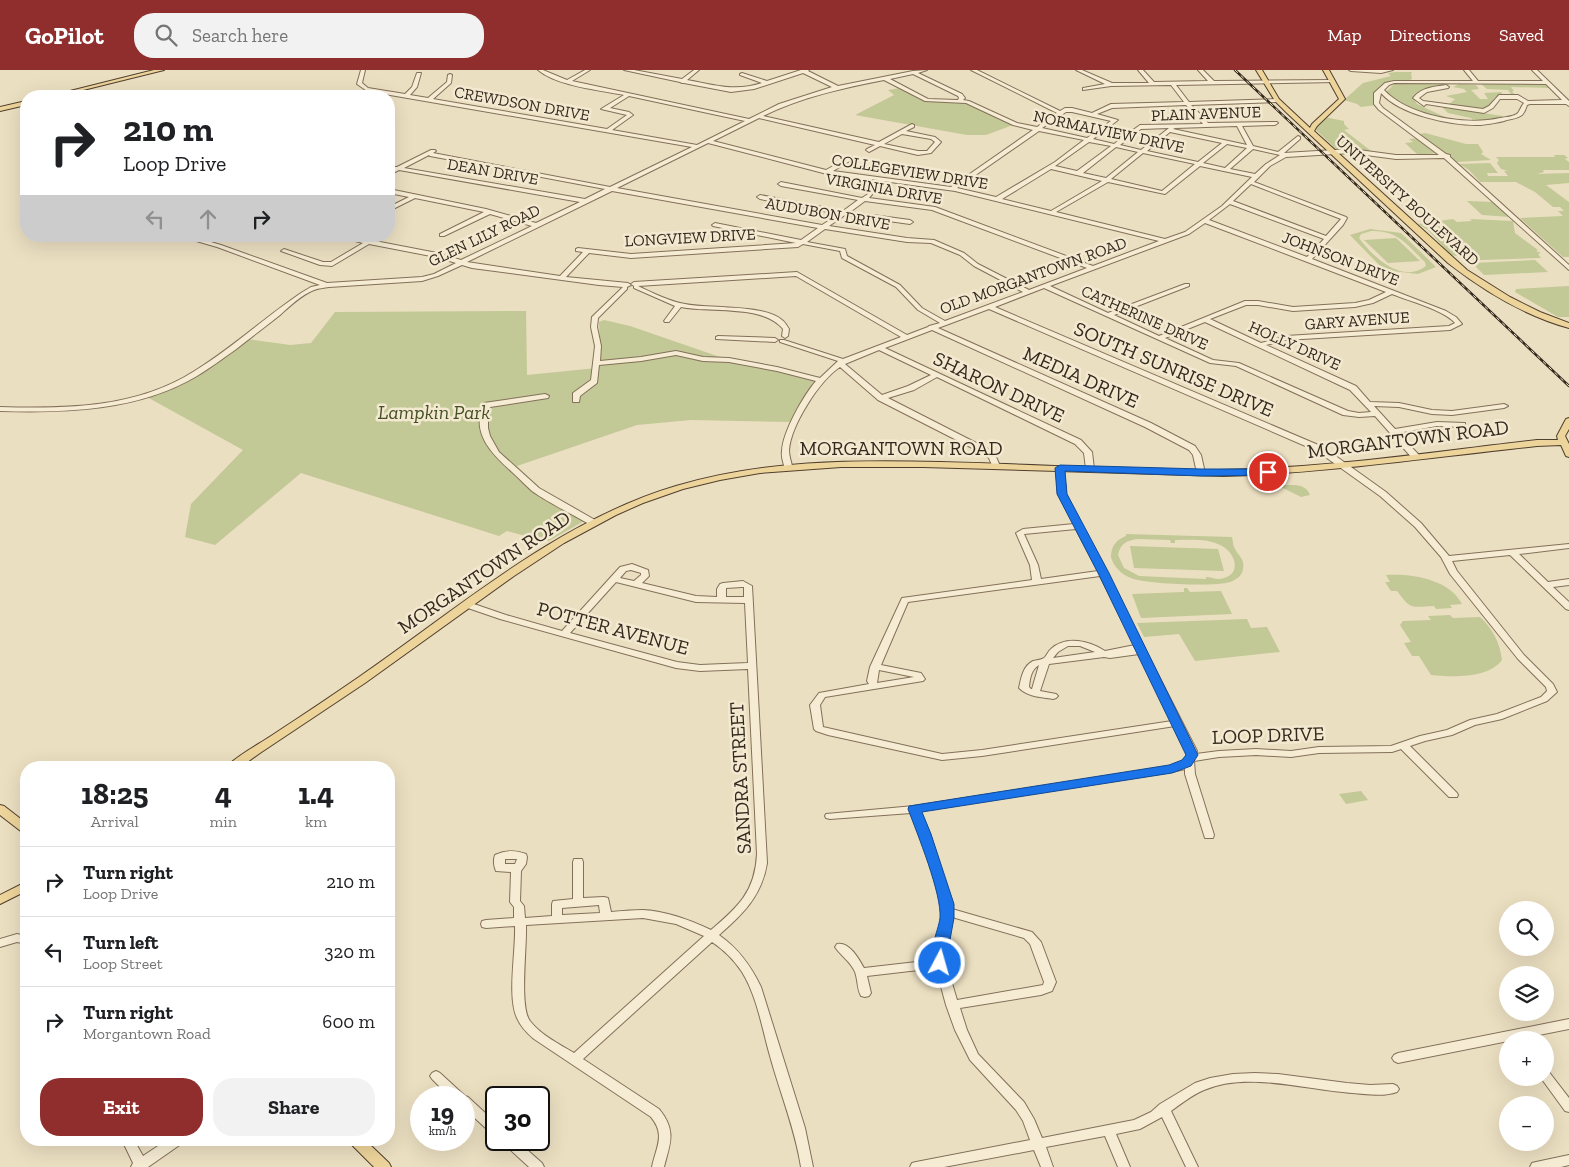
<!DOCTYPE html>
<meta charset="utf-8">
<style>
:root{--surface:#fff;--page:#f2f2f2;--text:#202124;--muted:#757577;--line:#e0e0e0;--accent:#8f2e2d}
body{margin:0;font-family:"Zilla Slab",serif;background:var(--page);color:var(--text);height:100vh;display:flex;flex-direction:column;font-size:19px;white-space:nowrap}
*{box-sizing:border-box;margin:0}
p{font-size:16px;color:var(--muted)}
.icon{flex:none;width:28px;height:28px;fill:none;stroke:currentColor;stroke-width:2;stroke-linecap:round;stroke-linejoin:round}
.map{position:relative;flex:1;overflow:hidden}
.sheet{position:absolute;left:20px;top:691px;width:375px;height:385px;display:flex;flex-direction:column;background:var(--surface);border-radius:20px;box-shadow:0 5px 20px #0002}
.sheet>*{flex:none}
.banner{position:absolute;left:20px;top:20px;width:375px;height:152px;border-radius:20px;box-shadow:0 5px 20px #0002;background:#fff;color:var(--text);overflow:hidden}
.controls{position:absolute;left:1499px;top:831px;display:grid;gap:10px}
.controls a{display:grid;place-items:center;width:55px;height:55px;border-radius:50%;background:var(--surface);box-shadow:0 5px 20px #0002;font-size:25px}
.speed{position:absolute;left:410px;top:1016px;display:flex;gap:10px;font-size:25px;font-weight:700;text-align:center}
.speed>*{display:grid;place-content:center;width:65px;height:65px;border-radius:50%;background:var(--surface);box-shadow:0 5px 20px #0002;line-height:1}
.speed small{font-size:12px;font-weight:400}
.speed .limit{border:2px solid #111;border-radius:8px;background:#fff;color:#111}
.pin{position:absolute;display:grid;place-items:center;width:42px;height:42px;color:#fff;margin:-21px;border:2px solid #fff;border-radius:50%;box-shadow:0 1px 5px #0007}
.me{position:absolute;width:55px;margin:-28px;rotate:6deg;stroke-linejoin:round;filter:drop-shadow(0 0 4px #0008)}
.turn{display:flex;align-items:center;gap:18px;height:105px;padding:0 20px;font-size:22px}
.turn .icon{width:65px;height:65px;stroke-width:2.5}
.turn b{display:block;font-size:35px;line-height:42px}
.lanes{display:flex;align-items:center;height:48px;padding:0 20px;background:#0003;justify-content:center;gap:25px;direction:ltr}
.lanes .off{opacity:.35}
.eta{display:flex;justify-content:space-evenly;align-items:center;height:85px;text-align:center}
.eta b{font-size:30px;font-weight:800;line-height:35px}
.cta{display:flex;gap:10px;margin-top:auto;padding:10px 20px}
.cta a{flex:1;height:58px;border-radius:20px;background:var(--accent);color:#fff;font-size:20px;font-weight:800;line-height:58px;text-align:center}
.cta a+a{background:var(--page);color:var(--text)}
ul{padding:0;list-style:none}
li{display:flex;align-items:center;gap:15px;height:70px;padding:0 20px;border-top:1px solid var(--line)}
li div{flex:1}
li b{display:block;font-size:19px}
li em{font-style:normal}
header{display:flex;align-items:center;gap:30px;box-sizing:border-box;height:70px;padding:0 25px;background:var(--accent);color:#fff}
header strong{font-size:24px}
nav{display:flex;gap:28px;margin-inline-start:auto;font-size:18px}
.search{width:350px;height:45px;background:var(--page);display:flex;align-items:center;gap:12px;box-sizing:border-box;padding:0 18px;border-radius:20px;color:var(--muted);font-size:19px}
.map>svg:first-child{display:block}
</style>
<header>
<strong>GoPilot</strong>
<div class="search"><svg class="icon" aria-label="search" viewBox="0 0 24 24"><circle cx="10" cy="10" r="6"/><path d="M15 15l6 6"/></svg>Search here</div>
<nav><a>Map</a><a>Directions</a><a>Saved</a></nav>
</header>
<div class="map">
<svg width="1569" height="1097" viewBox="0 0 1569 1097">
<rect width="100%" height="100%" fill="#ebdfc1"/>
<g fill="#c2c896" fill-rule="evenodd">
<path d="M1396 2H1412L1411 4 1412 9C1390 19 1382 0 1376 35L1361 37 1357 34 1344 30 1363 13 1391 6 1388 3Z"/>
<path d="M1394 14H1450L1418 22 1413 27 1417 34 1449 49 1403 36 1385 23Z"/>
<path d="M1459 14 1476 15 1479 19 1471 20 1480 29H1488L1484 23 1501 22 1504 26 1495 27 1487 38 1480 40 1448 35 1455 29 1446 26 1467 22 1464 19 1453 17Z"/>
<path d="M1481 14H1545L1550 18 1511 17 1514 21H1512L1514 24H1511L1508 20 1487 19Z"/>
<path d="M900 18 931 32H965L1013 55 986 65H967L855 45 894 25 888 20Z"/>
<path d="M1442 37 1503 46C1495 52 1482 52 1473 51L1471 48 1448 43Z"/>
<path d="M1325 47 1344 51V54L1349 59 1344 60 1371 81 1336 79 1314 58Z"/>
<path d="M1425 63 1466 74H1478L1483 82 1481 84 1491 90 1457 92 1419 64Z"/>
<path d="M1418 68 1439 83 1418 85 1405 73 1413 72 1409 69Z"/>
<path d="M1554 85H1564L1568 88 1565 89 1569 92V100H1543L1544 102 1537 104 1569 103V113L1546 115 1569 132V187H1563L1520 148 1563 146 1558 141H1564L1560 137H1553L1535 122 1516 112H1480L1469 100 1459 94 1490 93 1498 103H1487L1488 106H1508L1504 101H1508L1501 99 1497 93 1499 90 1496 87H1555Z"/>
<path d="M1467 131 1494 132 1510 147 1482 145Z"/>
<path d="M1453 149 1457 152 1472 151 1470 149 1513 151 1515 163 1538 180 1536 181 1541 183 1538 184 1541 188 1481 190 1451 185 1428 160 1418 154Z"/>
<path d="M1370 159 1401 163 1436 197 1418 204 1384 200 1350 165ZM1371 161C1398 160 1407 175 1425 192L1426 196C1402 215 1372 186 1359 168L1361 164Z"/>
<path d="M1396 168 1420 191 1388 193 1364 170Z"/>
<path d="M1535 190 1548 202 1484 205 1472 193Z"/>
<path d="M1569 216V247H1558L1515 222 1516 219Z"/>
<path d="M526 241 527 305 597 298 600 281 599 252 604 250 630 256 720 287 761 293 818 308 790 352 691 350 637 355 517 396 551 428 591 447 549 471H544L507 461 499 466 301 403 215 475 185 467 191 434 243 380 147 327 204 302 247 269 290 275 311 273 335 242Z"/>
<path d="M1282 415C1293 415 1306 413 1310 425L1301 427 1281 417Z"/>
<path d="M1126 464 1232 467C1233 471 1233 476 1235 479 1239 486 1245 490 1243 499 1242 506 1236 510 1230 512 1215 517 1145 514 1131 508 1122 505 1113 496 1111 487 1111 476 1116 470 1126 466ZM1138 469 1170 470 1171 473H1175V470C1190 470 1208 468 1222 476 1235 483 1242 503 1224 508 1216 511 1213 507 1206 507V509L1139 506 1124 498 1118 485C1120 474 1127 470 1138 469Z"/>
<path d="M1130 476 1218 479 1224 501 1134 498Z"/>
<path d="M1386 505C1410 503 1450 509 1462 534L1450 535 1452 538 1436 539 1434 536C1411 537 1411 540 1397 521H1391L1385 512H1390Z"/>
<path d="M1184 518H1187L1190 522 1221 521 1232 544 1141 548 1132 524 1184 522Z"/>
<path d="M1450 545 1453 548 1480 547C1493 559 1500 573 1502 590 1488 609 1452 607 1431 605L1419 586H1412L1404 573 1411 572 1400 555 1403 551 1431 550 1428 546Z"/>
<path d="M1247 549 1251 558 1267 557 1280 582 1195 591 1179 564 1144 567 1137 553Z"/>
<path d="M1361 721 1368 730 1346 734 1339 724Z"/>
</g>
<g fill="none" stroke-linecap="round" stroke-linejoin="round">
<defs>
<g id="minor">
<path d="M361 0H365L362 13 368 18 405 24 412 17 417 3H421L417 17 410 25 428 28 447 12 448 5 450 4 452 5 451 13 433 29 607 59 627 45 601 39 624 25C599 20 557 16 538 0H543L567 10 585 0H590L572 11 749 49 779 34 832 17 803 3 754 19 731 22 684 13H682L680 12 624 0H634L682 9 694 0H699L687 10C715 15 735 22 762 13L740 5V4L742 3 767 11 801 0H809L808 1 838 16 913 1 927 0 918 3 962 24 965 28 963 30 969 31 1017 53 1037 57 1057 43 971 0H977L1060 41 1065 38H1072L1092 43 1111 34 1184 32 1171 15 1111 16 1083 20V18L1105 14 1076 0H1082L1112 13H1149L1138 0H1143L1154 12 1208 11 1198 0H1203L1214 11 1333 10 1335 11V12L1176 15 1189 32 1279 29V31L1277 32 1191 35 1201 45 1223 44 1226 46 1223 48H1204L1208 53 1277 52 1278 53 1275 55 1242 56 1253 76 1278 82 1298 66 1300 67V69L1284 83 1351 79 1396 85H1439L1379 40 1374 34V23L1385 13 1394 11H1473L1464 0H1469L1478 11H1543L1532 0H1537L1569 31V36L1566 34H1530L1527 35C1526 38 1525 42 1522 45 1517 49 1509 49 1504 51 1496 53 1488 54 1481 55 1452 56 1400 45 1381 23L1379 33 1383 38 1446 84 1450 85V87L1569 195V200L1444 88 1396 89 1351 83 1286 87 1270 96 1254 112 1346 147 1347 148 1343 155 1312 189 1446 241 1456 247 1462 254 1450 260 1286 270 1266 275 1356 316 1370 332 1399 333 1432 340 1452 341 1504 334 1508 336 1504 338 1452 345 1432 344 1399 337 1374 336 1395 359 1437 352 1465 353V357H1462L1437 356 1398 363 1419 385 1420 387 1419 389H1413L1375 346 1359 347 1343 345 1236 296 1210 293 1044 218 995 237 1323 377 1386 422 1421 453 1449 486 1569 474V478L1519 484 1548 512 1569 509V515L1553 517 1569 532V540L1566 539 1510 485 1452 491 1457 501 1524 585 1553 614 1557 622 1547 631 1502 649 1475 655 1452 665 1425 671 1410 676 1457 723 1458 725 1457 727H1449L1401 679 1392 682 1319 683 1291 687 1256 685 1219 687 1194 691 1195 704 1214 765 1213 768H1205L1204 765 1185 704V699L1172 702 920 741 930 764 952 834V839L1032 862 1041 872 1056 912 1052 921 1041 925 960 938 967 960 978 984 1024 1032 1034 1049 1042 1068 1134 1050 1151 1042 1160 1034 1195 1013 1210 1008 1233 1004 1255 1003 1278 1004 1347 1013 1370 1015 1393 1014 1397 1016 1399 1019 1397 1022C1383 1027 1366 1024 1352 1023 1306 1020 1247 1001 1204 1020 1192 1025 1182 1033 1171 1041L1198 1097H1186L1162 1047 1140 1059 1116 1064 1130 1097H1118L1105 1066 1046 1077 1053 1097H1041L1034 1080 944 1097H910L912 1093 916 1092 1030 1070 1023 1051 1016 1040 970 990 955 960 946 935 936 898 867 906 871 923 869 926 865 927 861 926C857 919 858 910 855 902 851 892 841 886 835 877L837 874C849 871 859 889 864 898L934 890V880L942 848V834L920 764 911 743 830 749 826 748 825 746 826 744 914 736 1171 696 1179 694 1186 687 1187 681 1175 656 982 686 942 690 828 665 816 661 814 659 810 635 819 623 869 614 867 611 870 597 902 528 1032 510 1030 495 1016 463 1023 459 1074 454 1058 424 1056 398 1057 396H1063L1064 398 1066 424 1197 681 1196 684 1219 681 1256 679 1291 681 1319 677 1391 676 1420 666 1447 660 1470 650 1497 644 1541 627 1547 621 1546 617 1518 589 1450 504 1441 487 1415 457 1380 426 1317 381 989 239 938 258 1151 353 1195 376 1201 385 1205 403 1204 405H1201L1197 403 1193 385 1189 380 1145 357 932 260 885 278 1081 370 1092 382 1094 399 1093 401H1087L1086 399 1084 383 1075 374 937 307 914 320 888 328 990 380 996 387 1000 396 996 398H993L989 388 984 384 878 330 840 297C819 311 791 355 789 380 789 386 791 391 792 396L788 398 784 396C783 391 781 386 782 381 783 361 804 325 816 311L777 301 729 292 703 291 676 285 641 291 599 295 597 313 580 326 579 332H573V323L591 310 595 276 591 257 592 247 623 217 599 215 472 198 462 195 438 206 422 211 329 217C324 218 319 218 314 220 301 225 290 236 280 245 265 257 250 268 235 280 222 289 210 298 197 306 138 341 66 343 0 341V337C65 339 136 338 193 302 231 279 264 248 301 223L311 217 320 215 217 177 179 166H190L221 175 327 213 422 207 434 204 456 193 436 187 369 174 332 196 320 195 281 181 284 179 323 192H331L363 173 335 166H349L437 183 461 190 532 156 490 144 444 166H440V164L484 142 415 128 389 141V137L409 127 389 123V119L486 139 536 153 580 132 399 100 389 105V101L394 97H397L431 80H435L436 81 433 83 610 117 692 77 367 21 357 14ZM913 4 958 26 959 28 958 30 928 29 890 9ZM884 10 925 31 966 33 1013 55 1033 60 951 117 833 101 853 89 854 88 851 86 826 100 713 71 759 48 875 75 867 79 866 80 869 82 880 76 918 85 931 83 941 72 935 67 906 61 914 57V55L912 54 879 72 763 46C802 27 843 18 884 10ZM1394 13 1546 14 1562 30 1528 31 1518 25H1499L1489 36 1483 39 1423 31 1419 28 1427 22 1448 18 1449 17 1446 15C1434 17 1422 17 1413 28L1424 36 1426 34 1484 43 1493 38 1500 29H1517L1524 33C1522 35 1520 40 1518 43 1514 47 1505 47 1500 48 1466 56 1408 46 1384 20L1389 15ZM629 26 745 51 697 75 612 60 633 45 629 42 610 38ZM1186 35 1203 54 1140 55 1114 74 1093 69 1118 50 1097 44 1112 38ZM1066 42H1072L1111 51 1087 68 1042 58ZM1237 56 1247 75 1173 59 1175 58ZM1169 58 1141 80 1120 75 1141 59ZM1039 61 1084 70 1055 92 996 127 957 118ZM1170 62 1222 73 1198 92 1147 81ZM902 64 931 69 935 72 927 81H918L884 74ZM1089 72 1111 76 1077 101 1055 96ZM708 73 827 104 878 110 868 124 862 128 781 112 778 114 781 116 858 130 843 141 760 125 757 127 760 129 839 144 822 155 617 118ZM1227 74 1247 78 1225 98 1203 93ZM1116 77 1138 82 1106 108 1083 103ZM1253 79 1280 85 1266 94 1255 104 1230 99ZM1143 83 1195 94 1162 121 1111 109ZM429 85 430 86 605 119 585 129 404 98ZM1200 96 1252 107 1222 136 1185 162 1165 169 1056 142 1108 112 1165 124ZM1051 99 1102 111 1051 141 1002 129ZM883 111 955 121 1159 171 1093 196 935 137 869 128ZM1251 114 1341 149 1326 166 1233 131ZM612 121 818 158 801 170 715 153 712 155 713 156 796 173 631 184 578 178 576 179V181L583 182 560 206 467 192ZM865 131 932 140 1087 198 1029 220 978 194 964 183 934 170 907 168 829 156 845 145 910 154 913 152 910 150 850 142ZM1230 134 1324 169 1307 187 1209 150ZM1205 153 1386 222 1369 230 1355 233 1293 237 1258 231H1245L1159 266 1114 245 1189 216V214H1185L1108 243 1050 216 1189 164ZM825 159 907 172 931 173 960 185 974 196 1023 222 945 251 922 238 900 215 847 186 845 179 807 172ZM803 174 840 181 842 188 896 217 918 240 940 253 929 256 928 257 907 265 797 202 634 212 631 214 634 216V218L675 236 664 251 665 252H669L681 237C710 243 763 234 783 259L782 266 785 268 788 266 789 259C787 256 785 252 782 250 763 234 710 239 685 234 668 231 653 223 638 216L796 206 901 267 843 289 784 270H780V272L838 291 820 308 777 297 729 288 703 287 676 281 641 287 600 291 601 276 597 257 598 248 627 219V217L631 215 628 213 566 207 589 183 631 188 798 177ZM1392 224C1409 231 1444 240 1455 253L1449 256 1286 266 1261 273 1210 249 1246 235H1258L1293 241 1355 237 1373 233ZM1205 252 1350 320 1371 342 1359 343 1348 341 1239 293 1213 290 1165 268ZM879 280 931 305 908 316 882 325 845 294ZM1076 459 1098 501 1041 509 1038 495 1024 464ZM1100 506 1135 575 1105 581C1090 571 1066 565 1051 579 1048 581 1047 586 1044 588 1041 590 1036 590 1033 591 1023 596 1021 608 1019 618 1028 627 1042 627 1053 629L1056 628 1058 626 1056 624 1040 621 1049 594 1104 587 1110 588 1139 584 1172 651 982 680 942 684 823 657 820 635 825 627 923 611 925 609 921 603 881 595 908 532ZM1068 576H1080L1095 582 1053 588 1058 582ZM1039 595 1032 619H1031L1029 617C1030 608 1031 600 1039 595ZM879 600 914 607 877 613ZM952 847 1024 868 1030 874 1044 912 1043 915 957 930 946 893V880Z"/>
<path d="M1349 0H1393L1381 3 1351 1Z"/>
<path d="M718 266 775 268 778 270 775 272 716 269V267Z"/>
<path d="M545 324 549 326 548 328 490 337 488 345V358L490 366 499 382 539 418 595 450 596 452 595 454H589C572 444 547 432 532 421 525 415 519 408 512 402 492 384 470 363 484 333Z"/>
<path d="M632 494 648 500 649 506 642 513 696 526 717 527V519L720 514 723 513 743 511 752 516 767 793C762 826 742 845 719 865 739 879 751 896 761 917L805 1058 813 1097H801C795 1058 780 1023 770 986 762 958 757 926 742 902 734 890 724 880 712 872L583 989 659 1039C677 1061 670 1073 664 1097H652C656 1077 666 1065 651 1047L534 969C527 963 521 957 517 948 507 927 516 881 515 856L486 858 482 857 481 854 482 851 486 850 514 848V837L510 832 511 802 496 801C494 797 493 790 495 785 506 780 515 780 526 784L527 787 526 794 521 801 520 831 524 836 525 848 552 846V834L553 831 573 829V792L574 789H582L583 792V828L604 827 608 828 611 842C621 841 632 840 643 840 666 841 690 850 711 860 738 837 755 822 757 784L748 599 700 601 676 598 500 549 465 537 464 535 465 533H471L506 545 562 561 620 497ZM631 500 641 503V505L634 511 620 508 626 501ZM616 512 696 532 745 533 748 593 700 595 677 592 570 563ZM742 517H744V527H726V518ZM505 789H517L515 794H505ZM599 835 600 843 562 845V838ZM643 848 676 854 704 866 574 983C559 974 541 965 530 951 519 937 527 877 526 855Z"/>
<path d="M17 864 26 866V874L17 872 0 877V869Z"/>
<path d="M1569 949V959L1398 993 1394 991 1392 988 1394 985 1398 983Z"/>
<path d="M1545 1000 1549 1002 1569 1028V1042L1565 1041 1541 1008H1545Z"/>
<path d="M436 1001 440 1003 465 1026 468 1027 496 1053V1065L492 1064 464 1038V1028H451L432 1009 430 1006 432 1003Z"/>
<path d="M122 1070H134L143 1086 167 1070H183L181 1074 148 1097H131L133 1093Z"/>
<path d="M502 1070H516L542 1093 544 1097H529L504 1074Z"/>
<path d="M1569 1085V1095L1561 1097H1530L1532 1093 1536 1092Z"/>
</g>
<g id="major">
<path d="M154 0H164L59 26H50Z"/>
<path d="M1256 0H1262L1279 29 1310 58 1312 54 1339 29 1323 0H1329L1345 29 1317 56 1314 61 1467 200 1510 227 1540 242 1569 253V258C1525 246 1484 221 1448 193L1287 43 1275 31Z"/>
<path d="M26 31V35L0 41V37Z"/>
<path d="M1569 348V359L1565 366 1569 374V387L1566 386 1561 375 1537 376C1432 387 1328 403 1223 406L923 397H841L760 403 720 410 683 419 643 433 616 445 564 473 514 506 365 613 260 683 239 698H225C238 685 256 676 271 666 300 647 330 627 359 607 459 538 558 451 676 416 762 390 852 390 941 392 1025 394 1110 399 1194 400 1309 401 1423 383 1537 370H1558L1557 366 1566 349Z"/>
<path d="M0 735 4 736 26 753V763L22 762 0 745Z"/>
<path d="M26 812V821L0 834V825Z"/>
<path d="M349 1070H365L389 1093 391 1097H374L351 1074Z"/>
</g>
</defs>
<use href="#minor" stroke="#83705a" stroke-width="2"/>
<use href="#major" stroke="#513f2e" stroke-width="2"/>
<use href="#minor" fill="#f6ecd4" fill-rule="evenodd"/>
<use href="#major" fill="#edd49b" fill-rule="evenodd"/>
<defs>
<path id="rail" d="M1235 0 1569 316"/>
</defs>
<use href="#rail" stroke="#34291d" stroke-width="2.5"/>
<use href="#rail" stroke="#f3e9d0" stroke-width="1" stroke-dasharray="4" stroke-linecap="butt"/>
</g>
<path fill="#1a73e8" stroke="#114b97" d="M1060 395 1202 399H1268L1273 402 1268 405 1202 406 1065 401 1067 424 1109 503 1198 685 1191 696 1172 703 922 742 931 764 954 834V848L945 897 940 899 935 897C927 883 938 862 940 848 942 824 917 763 908 739L909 736 1169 695 1182 690 1186 685 1098 503 1057 424 1055 398Z"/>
<g text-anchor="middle" stroke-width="5" stroke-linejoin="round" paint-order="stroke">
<g font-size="16" fill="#34291d" stroke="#f3e9d0">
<text transform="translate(522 33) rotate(10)" y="6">CREWDSON DRIVE</text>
<text transform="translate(1206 43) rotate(-2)" y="6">PLAIN AVENUE</text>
<text transform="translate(1109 61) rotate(12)" y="6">NORMALVIEW DRIVE</text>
<text transform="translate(493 101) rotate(10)" y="6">DEAN DRIVE</text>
<text transform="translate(910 101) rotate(9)" y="6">COLLEGEVIEW DRIVE</text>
<text transform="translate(884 118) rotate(10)" y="6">VIRGINIA DRIVE</text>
<text transform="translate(1408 130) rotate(42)" y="6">UNIVERSITY BOULEVARD</text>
<text transform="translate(828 143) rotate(10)" y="6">AUDUBON DRIVE</text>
<text transform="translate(484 165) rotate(-26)" y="6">GLEN LILY ROAD</text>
<text transform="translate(690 167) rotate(-3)" y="6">LONGVIEW DRIVE</text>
<text transform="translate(1341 188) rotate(21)" y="6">JOHNSON DRIVE</text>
<text transform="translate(1033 205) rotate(-20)" y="6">OLD MORGANTOWN ROAD</text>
<text transform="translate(1145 247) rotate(24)" y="6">CATHERINE DRIVE</text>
<text transform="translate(1357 250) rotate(-4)" y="6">GARY AVENUE</text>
<text transform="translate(1295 275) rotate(24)" y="6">HOLLY DRIVE</text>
</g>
<g font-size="20" fill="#34291d" stroke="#f3e9d0">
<text transform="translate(1174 299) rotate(23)" y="7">SOUTH SUNRISE DRIVE</text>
<text transform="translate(1081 307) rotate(24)" y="7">MEDIA DRIVE</text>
<text transform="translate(999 317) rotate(25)" y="7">SHARON DRIVE</text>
<text transform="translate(1408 369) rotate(-7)" y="7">MORGANTOWN ROAD</text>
<text x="901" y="385">MORGANTOWN ROAD</text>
<text transform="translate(484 502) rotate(-34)" y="7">MORGANTOWN ROAD</text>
<text transform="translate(613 558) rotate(15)" y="7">POTTER AVENUE</text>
<text transform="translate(1268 665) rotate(-2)" y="7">LOOP DRIVE</text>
<text transform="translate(740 708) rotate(-93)" y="7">SANDRA STREET</text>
</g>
<g font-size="20" font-style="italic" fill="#444f25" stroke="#f3e9d0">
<text x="434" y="349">Lampkin Park</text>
</g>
</g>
</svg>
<div class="controls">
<a><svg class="icon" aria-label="search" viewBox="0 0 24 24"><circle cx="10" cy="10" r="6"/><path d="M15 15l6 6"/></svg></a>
<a><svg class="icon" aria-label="layers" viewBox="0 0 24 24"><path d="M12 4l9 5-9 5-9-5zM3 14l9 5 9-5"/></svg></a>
<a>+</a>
<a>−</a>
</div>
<div class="speed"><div>19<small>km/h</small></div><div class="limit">30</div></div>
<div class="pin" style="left:1268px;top:402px;background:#d93025"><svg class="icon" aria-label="arrive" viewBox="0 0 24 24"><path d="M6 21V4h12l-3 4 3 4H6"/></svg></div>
<svg class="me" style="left:940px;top:893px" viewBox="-20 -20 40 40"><circle r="17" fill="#1a73e8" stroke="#fff" stroke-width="3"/><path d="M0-11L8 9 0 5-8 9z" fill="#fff"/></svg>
<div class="banner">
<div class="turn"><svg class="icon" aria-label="right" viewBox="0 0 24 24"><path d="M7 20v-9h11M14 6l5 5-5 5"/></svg><div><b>210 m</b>Loop Drive</div></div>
<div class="lanes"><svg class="icon off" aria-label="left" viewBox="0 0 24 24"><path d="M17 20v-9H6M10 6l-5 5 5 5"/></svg><svg class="icon off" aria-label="ahead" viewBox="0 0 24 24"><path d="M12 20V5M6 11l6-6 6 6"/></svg><svg class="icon" aria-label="right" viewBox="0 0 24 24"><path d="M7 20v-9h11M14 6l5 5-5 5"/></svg></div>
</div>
<section class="sheet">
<div class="eta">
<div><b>18:25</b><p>Arrival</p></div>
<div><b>4</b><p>min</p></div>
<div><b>1.4</b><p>km</p></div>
</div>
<ul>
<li><svg class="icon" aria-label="right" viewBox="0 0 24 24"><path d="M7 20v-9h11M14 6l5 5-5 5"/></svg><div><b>Turn right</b><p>Loop Drive</p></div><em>210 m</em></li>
<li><svg class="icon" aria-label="left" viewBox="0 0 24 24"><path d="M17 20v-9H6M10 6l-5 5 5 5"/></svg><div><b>Turn left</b><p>Loop Street</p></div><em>320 m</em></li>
<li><svg class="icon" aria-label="right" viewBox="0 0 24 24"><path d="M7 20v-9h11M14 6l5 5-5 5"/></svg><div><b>Turn right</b><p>Morgantown Road</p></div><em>600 m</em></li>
</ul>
<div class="cta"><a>Exit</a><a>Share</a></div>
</section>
</div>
